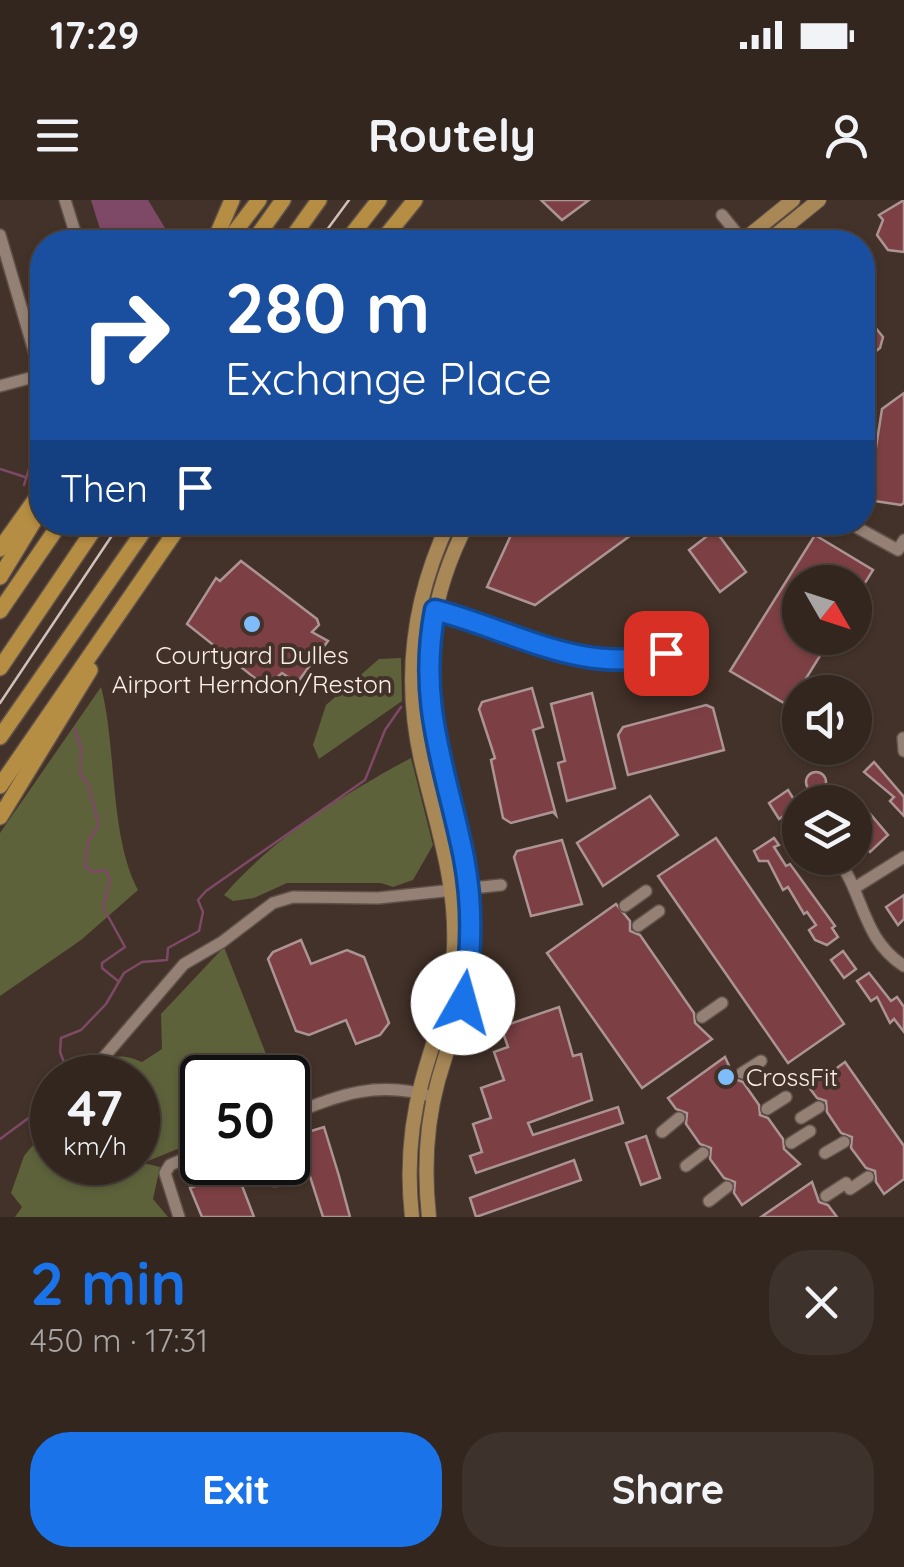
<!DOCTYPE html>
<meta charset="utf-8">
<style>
:root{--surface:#32261f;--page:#3d322c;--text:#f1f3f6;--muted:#a8a5a4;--line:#4d433d;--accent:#1a73e8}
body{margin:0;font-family:Quicksand,sans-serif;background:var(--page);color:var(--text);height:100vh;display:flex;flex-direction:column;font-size:38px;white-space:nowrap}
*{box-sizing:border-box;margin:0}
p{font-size:32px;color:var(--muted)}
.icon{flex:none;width:55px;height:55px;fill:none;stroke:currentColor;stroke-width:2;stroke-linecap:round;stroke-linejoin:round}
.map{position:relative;height:1017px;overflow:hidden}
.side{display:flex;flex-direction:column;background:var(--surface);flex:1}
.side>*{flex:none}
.banner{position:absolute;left:30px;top:30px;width:845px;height:305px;border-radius:40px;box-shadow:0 2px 8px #0004,0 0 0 2px var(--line);background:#1a4fa0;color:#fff;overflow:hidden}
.needle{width:65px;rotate:129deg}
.fabs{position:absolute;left:782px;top:365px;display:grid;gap:20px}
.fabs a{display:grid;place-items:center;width:90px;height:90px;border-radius:50%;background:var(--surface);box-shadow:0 2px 8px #0004,0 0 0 2px var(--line);font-size:50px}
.speed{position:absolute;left:30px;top:855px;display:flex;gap:20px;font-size:50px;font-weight:700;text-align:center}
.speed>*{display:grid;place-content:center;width:130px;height:130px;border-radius:50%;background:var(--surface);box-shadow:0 2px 8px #0004,0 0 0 2px var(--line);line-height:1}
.speed small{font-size:25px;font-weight:400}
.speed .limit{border:5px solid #111;border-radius:15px;background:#fff;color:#111}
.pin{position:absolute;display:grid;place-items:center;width:85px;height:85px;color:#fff;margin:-42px;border-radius:20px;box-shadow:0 5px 15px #0006}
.me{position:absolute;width:110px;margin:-55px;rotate:7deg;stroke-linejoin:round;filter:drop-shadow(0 0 8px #0008)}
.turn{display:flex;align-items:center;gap:35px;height:210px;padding:0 30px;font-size:45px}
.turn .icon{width:130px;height:130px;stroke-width:2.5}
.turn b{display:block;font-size:70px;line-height:85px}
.then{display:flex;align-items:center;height:95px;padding:0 30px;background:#0003;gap:20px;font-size:38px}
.round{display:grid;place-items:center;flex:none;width:105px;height:105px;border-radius:40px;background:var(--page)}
.head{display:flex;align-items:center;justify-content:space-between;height:170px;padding:0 30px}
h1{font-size:60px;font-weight:800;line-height:75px;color:var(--accent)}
.action{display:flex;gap:20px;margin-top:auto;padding:20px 30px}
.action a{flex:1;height:115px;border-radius:40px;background:var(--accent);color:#fff;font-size:40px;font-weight:800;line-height:115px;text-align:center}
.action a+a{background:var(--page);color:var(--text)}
.status{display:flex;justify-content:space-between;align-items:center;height:70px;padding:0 50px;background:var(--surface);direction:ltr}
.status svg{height:28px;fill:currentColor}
header{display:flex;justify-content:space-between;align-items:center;height:130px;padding:0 30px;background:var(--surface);font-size:45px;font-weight:800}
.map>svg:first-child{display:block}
</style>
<div class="status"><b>17:29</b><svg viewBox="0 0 49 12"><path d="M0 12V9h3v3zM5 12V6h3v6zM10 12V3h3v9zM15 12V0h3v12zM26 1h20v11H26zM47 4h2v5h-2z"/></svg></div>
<header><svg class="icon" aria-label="menu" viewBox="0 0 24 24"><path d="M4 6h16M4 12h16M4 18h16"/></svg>Routely<svg class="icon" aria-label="person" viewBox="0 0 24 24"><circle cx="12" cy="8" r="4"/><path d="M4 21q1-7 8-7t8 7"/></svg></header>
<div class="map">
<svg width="904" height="1017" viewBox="0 0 904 1017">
<rect width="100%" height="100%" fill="#433229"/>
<g fill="#5e623b">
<path d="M401 458 402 501 319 559 313 545 326 505 379 459Z"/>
<path d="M101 487C117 547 109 635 138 690L81 740 0 796V633Z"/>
<path d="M411 558 433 645 413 680 393 687 381 683H287L254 698 233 701 224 695C274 637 344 594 411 558Z"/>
<path d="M224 747 275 877 202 878V939L143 963 160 967 153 999 168 1017H15L22 1007 11 993 24 956 52 922V962H138V878L91 877C108 857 115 851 142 862L162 849 161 814Z"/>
</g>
<path fill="#7e4967" d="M91 0H148L165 28V42H104Z"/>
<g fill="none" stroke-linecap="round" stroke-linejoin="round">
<g stroke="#7e4967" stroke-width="2.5">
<path d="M0 269 25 277"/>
<path d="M24 285 33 256"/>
<path d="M75 529 81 548 80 574 88 584 99 626 88 641 85 666 93 672 106 670 110 680 103 707 125 747 102 763V768L118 781"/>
<path d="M63 878 66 867 60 852 61 838 81 830 106 804 124 773 142 762 167 760 168 748 199 731 203 712 198 700 206 691 365 580 385 530 401 507"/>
<path d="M0 939 38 911 52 888"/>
</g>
</g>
<g fill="#7c4044" stroke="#ac9494" stroke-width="2.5">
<path d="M541 0H589L562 20Z"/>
<path d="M904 0V52L888 50 877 35 883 20 879 15Z"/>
<path d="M862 120 871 122 883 137 880 148 862 162Z"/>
<path d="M904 193V303L901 305 875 301 869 292 882 209Z"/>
<path d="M517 322H649L535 405 487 387Z"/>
<path d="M715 330 746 372 720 392 689 350Z"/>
<path d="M815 335 873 370 855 399V382H800V438H831L789 506 730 471Z"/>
<path d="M241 361 317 419 319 425 312 432 328 441 297 483 282 473 266 487 187 424 216 378 220 381Z"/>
<path d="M532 488 543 527 533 530 556 615 553 612 511 623 503 618 491 560 495 558 479 509 482 502Z"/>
<path d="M592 493 615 588 567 601 558 563 565 561 551 504Z"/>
<path d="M706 505 713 508 724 550 628 575 618 535 623 527Z"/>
<path d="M874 562 904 597V616L890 601 894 597 864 572Z"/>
<circle cx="816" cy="582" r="10"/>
<path d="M788 590 798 606 779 619 769 603Z"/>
<path d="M650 596 678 635 603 686 577 643Z"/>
<path d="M855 596 888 635 870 652 858 639 866 632 855 622Z"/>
<path d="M716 638 844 824 788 863 658 676Z"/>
<path d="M774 638 779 645 774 647 786 666 790 664 835 726 832 728 838 737 827 745 815 740 809 730 816 725 807 712 804 714 788 687 783 690 768 661H759L754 651Z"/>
<path d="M562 640 582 704 531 716 514 657 517 651Z"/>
<path d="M904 695V719L898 725 886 707Z"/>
<path d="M616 704 630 721V731L640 735 694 813 695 823 712 839 642 888 547 753Z"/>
<path d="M301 740 311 764 347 750 364 757 389 823 380 835 356 844 346 820 309 835 296 831 268 759 273 752Z"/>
<path d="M843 751 856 769 844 778 831 760Z"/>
<path d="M869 773 891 801 897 797 904 807V832L894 819 890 823 877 797 871 801 857 781Z"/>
<path d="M559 807 573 856 581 854 592 900 528 923 533 935 618 907 623 923 476 973 470 956 482 952 473 924 491 918 481 888 504 880 494 852 508 847 501 827Z"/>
<path d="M725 857 735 879 743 882 759 905 760 915 768 918 783 939 784 949 800 964 742 1005 734 993 735 982 724 978 710 959 711 948 700 944 686 924 687 913 676 909 668 898Z"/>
<path d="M845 862 904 946V979L884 994 876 982 875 971 866 968 851 948 852 937 841 933 827 912 826 901 817 898 805 882 819 872 823 878Z"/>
<path d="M324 927 339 976 350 1017H323L306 964 281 971 278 962H288V938Z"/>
<path d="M646 936 660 978 641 985 626 943Z"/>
<path d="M574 960 581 980 476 1017 470 998Z"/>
<path d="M236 970 254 1017H202L190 988Z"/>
<path d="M812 982 819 1002 828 1005 837 1017H761Z"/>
</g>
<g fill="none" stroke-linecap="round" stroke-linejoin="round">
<defs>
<g id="minor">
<path d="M65 0 78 42"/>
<path d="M722 15 743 41"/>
<path d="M0 35 41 175 0 186"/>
<path d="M847 322 898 350 904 340"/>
<path d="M430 409C509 428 584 478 666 453"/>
<path d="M903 538 904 551"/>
<path d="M837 658C864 694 862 739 904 766"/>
<path d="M856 687 904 657"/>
<path d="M625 706 646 691"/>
<path d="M638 726 659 711"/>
<path d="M702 817 722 803"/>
<path d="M742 873 761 861"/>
<path d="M86 878 184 764 222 742 273 703 293 697 378 698 501 685"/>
<path d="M767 909 786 897"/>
<path d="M288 916C339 894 379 880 434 897"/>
<path d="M801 918 819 907"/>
<path d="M662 932 679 918"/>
<path d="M791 943 810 931"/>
<path d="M825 953 844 942"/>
<path d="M268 962 275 981"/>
<path d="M686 966 703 953"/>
<path d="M850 989 868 977"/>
<path d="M826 996 846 983"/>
<path d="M709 1001 727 987"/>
<path d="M179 1017 165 973 170 965 202 951"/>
</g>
<g id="major">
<path d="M741 42 793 0"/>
<path d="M767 42 819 0"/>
<path d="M412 1017C407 972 410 925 422 881 434 836 452 795 454 748 457 682 436 624 421 560 403 479 413 398 449 322"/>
<path d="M429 1017C424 971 426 925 438 881 452 833 469 790 470 740 472 674 450 616 436 552 419 474 430 394 468 322"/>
</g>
<g id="highway">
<path d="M214 42 232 0"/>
<path d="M227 42 259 0"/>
<path d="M253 42 283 0"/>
<path d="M289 42 319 0"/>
<path d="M346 42 379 0"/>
<path d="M381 42 415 0"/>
<path d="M0 349 42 290"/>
<path d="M0 377 42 308"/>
<path d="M0 411 61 322"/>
<path d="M0 468 99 322"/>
<path d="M0 537 150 322"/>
<path d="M0 586 182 322"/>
<path d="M0 617 90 470"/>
</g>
</defs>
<use href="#minor" stroke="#5f5149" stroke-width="14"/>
<use href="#major" stroke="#5f5149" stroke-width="16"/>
<use href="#highway" stroke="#5f5149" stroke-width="18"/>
<use href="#minor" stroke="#948075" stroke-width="11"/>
<use href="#major" stroke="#a88857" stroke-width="14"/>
<use href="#highway" stroke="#b68e43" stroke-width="15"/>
<g stroke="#cec1bb" stroke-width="2.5">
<path d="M318 42 349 0"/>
<path d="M0 503 121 322"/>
</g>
</g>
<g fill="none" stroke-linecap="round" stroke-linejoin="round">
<defs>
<path id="route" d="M463 803C472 755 473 706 464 658 446 568 417 505 435 410 513 430 585 477 666 453"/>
</defs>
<use href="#route" stroke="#114b97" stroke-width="25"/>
<use href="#route" stroke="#1a73e8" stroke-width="18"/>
</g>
<g fill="#7fbdfa" stroke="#433229" stroke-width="4">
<circle cx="252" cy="424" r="10"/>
<circle cx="726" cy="877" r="10"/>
</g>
<g text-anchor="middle" stroke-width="8" stroke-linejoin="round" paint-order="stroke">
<g font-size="25" fill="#faeee8" stroke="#433229">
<text x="252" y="464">Courtyard Dulles<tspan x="252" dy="29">Airport Herndon/Reston</tspan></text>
<text x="746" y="886" text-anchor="start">CrossFit</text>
</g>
</g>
</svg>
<div class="fabs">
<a><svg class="needle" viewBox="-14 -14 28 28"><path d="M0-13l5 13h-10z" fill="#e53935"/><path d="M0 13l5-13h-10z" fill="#a8a5a4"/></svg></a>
<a><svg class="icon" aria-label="sound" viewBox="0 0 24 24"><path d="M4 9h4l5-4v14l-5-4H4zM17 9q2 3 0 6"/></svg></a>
<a><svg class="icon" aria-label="layers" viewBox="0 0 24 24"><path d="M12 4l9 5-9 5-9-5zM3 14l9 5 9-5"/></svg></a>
</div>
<div class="speed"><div>47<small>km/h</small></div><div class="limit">50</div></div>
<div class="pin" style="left:666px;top:453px;background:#d93025"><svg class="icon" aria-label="arrive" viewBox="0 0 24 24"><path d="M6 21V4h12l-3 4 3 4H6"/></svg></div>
<svg class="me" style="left:463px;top:803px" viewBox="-20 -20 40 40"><circle r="19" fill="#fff"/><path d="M0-13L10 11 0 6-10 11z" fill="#1a73e8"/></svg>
<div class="banner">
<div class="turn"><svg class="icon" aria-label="right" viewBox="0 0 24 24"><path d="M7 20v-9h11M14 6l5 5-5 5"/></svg><div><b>280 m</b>Exchange Place</div></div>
<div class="then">Then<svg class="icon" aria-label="arrive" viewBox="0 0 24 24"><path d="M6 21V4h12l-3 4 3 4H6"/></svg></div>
</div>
</div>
<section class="side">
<div class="head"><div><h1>2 min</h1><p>450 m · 17:31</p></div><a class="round"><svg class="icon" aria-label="close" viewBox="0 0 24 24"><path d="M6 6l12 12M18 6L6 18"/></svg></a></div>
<div class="action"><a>Exit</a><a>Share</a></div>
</section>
